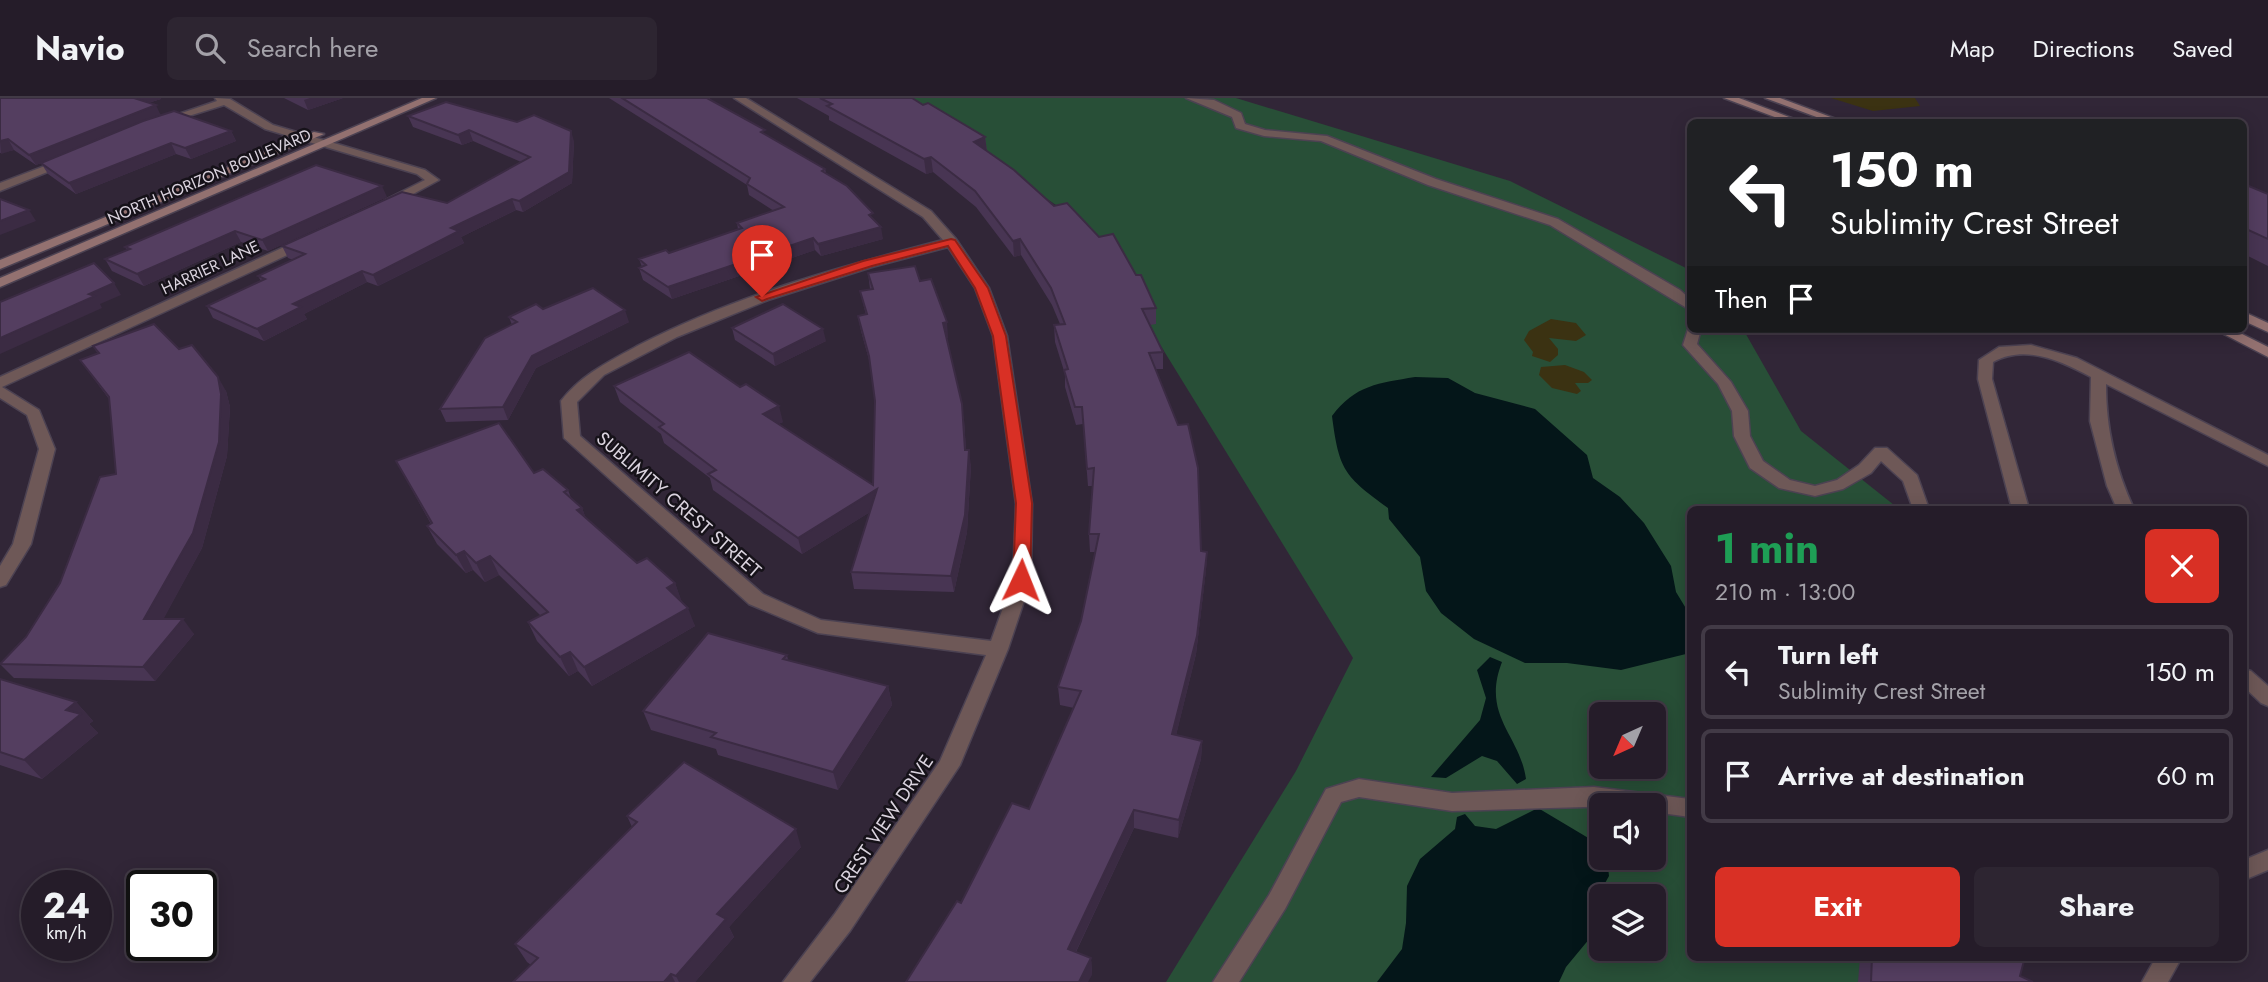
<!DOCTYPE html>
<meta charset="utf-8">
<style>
:root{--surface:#251c29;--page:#2d2531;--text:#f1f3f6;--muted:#a3a1a8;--line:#423a46;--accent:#d93025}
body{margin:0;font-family:Jost,sans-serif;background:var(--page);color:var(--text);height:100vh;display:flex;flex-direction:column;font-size:26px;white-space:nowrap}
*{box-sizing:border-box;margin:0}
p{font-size:23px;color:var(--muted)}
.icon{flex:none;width:38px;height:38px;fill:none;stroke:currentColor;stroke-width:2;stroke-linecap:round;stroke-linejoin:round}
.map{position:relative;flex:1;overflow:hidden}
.drawer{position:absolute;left:1687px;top:408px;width:560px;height:455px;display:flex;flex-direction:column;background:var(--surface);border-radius:10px;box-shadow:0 4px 18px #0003,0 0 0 2px var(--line)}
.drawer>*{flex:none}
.guide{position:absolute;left:1687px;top:21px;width:560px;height:214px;border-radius:10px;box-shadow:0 4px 18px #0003,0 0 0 2px var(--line);background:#202124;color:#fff;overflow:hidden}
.needle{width:46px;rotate:224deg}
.controls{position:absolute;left:1589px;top:604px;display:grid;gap:14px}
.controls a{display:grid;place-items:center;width:77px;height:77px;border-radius:10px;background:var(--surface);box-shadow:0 4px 18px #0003,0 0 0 2px var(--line);font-size:35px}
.speed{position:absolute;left:21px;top:772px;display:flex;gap:14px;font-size:35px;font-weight:700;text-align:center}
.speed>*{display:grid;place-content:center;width:91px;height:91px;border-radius:50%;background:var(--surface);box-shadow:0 4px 18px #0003,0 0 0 2px var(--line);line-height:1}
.speed small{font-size:18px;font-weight:400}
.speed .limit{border:4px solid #111;border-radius:10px;background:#fff;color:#111}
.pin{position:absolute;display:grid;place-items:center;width:60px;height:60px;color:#fff;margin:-72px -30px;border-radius:50% 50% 50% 0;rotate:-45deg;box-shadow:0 0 7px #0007}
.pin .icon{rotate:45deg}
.me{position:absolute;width:77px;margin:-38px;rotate:2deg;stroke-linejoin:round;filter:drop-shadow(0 0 5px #0008)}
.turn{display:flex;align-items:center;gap:24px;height:147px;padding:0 28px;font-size:32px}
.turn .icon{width:91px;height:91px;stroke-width:2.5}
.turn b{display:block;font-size:49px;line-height:60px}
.then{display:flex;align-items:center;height:66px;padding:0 28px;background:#0003;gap:14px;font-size:26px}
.round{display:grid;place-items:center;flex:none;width:74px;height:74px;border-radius:10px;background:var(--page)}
.head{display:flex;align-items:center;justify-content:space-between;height:119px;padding:0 28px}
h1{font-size:42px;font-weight:700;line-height:52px;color:#1e9e55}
.action{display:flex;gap:14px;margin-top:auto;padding:14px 28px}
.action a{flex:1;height:80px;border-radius:10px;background:var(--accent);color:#fff;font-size:28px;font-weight:700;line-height:80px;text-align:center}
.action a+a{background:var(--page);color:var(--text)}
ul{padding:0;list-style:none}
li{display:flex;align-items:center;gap:21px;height:94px;margin:0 14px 10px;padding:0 14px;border:4px solid var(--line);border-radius:10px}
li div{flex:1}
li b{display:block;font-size:26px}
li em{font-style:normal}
header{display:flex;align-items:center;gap:42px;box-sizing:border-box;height:98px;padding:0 35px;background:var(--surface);border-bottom:2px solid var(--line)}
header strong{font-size:33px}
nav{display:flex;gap:38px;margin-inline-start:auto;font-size:24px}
.search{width:490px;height:63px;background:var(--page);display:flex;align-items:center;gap:18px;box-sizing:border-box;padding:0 24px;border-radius:10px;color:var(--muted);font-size:26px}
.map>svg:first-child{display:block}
</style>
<header>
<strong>Navio</strong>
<div class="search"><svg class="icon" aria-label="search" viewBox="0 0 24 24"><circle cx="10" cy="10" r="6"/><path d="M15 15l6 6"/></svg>Search here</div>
<nav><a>Map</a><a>Directions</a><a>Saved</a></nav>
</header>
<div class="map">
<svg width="2268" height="884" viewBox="0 0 2268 884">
<rect width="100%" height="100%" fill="#312637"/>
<path fill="#284f37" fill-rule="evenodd" d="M898 0H1236L1510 83 1690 172V231H1743L1801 333 1899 411H1690V859H1885L1882 884H1166L1296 673 1353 560 1087 128ZM1601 616H1654V668H1601ZM1601 707H1654V760H1601ZM1601 798H1654V850H1601Z"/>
<g fill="#3b3212">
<path d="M1831 0H1915L1920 8 1873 13Z"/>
<path d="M1551 221 1576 225 1586 237 1576 243 1549 240 1558 251V257L1550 264 1532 258 1533 254 1524 242 1529 233Z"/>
<path d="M1565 267 1584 274 1592 282 1588 285H1575L1581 293 1577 296 1552 290 1539 277 1541 269Z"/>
</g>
<g fill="#041619">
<path d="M1415 279 1448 280 1475 295 1535 311 1587 357 1593 380 1620 399 1644 425 1671 468 1676 494 1690 517V555L1621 572 1567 565H1525L1474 541 1441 515 1426 493 1420 459 1389 421 1388 410C1344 378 1339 372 1332 318 1355 287 1379 285 1415 279Z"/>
<path d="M1490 559 1502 564C1481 618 1520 637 1526 681L1517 686 1497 663 1482 658 1446 680 1431 679 1480 622 1486 600 1477 572Z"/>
<path d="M1538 710 1590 741 1601 754V760H1607L1609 778 1600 794 1601 819 1590 840 1566 869 1559 884H1377L1402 851 1406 825 1407 788 1420 761 1455 731 1457 719 1465 716 1475 728 1496 731Z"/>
</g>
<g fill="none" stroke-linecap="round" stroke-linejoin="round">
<defs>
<g id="lane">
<path d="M1186 0 1214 2 1241 15 1245 26 1265 32 1327 38 1436 81 1558 121 1680 192 1690 201V212L1550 127 1428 87 1321 43 1264 38 1236 30 1232 19Z"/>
<path d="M1689 228 1690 231H1701L1697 246 1731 284 1748 313 1750 338 1763 363 1790 382 1815 388 1837 382 1859 367 1875 350H1887L1917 377 1929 411H1913L1903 383 1881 363 1871 375 1843 391 1815 398 1779 390 1750 370 1734 338 1732 313 1718 286 1683 247Z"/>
<path d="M2031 247 2077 260 2268 357V368L2106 286C2106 331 2115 370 2134 411H2117L2107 388 2090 323 2091 279C2061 263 2026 246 1993 264L1992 281 2029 411H2012L1978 281 1979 262 1999 249Z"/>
<path d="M2244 571 2251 573 2268 588V608L2261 605 2244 589Z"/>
<path d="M1359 681 1452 695 1594 689 1690 701V719L1654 714V707L1452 713 1359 699 1341 704 1285 811 1239 884H1213L1269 797 1326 691Z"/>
</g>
<g id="street">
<path d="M215 0 230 1 273 27 425 72 439 82 389 109 385 108V102L425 82 417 76 265 31 224 7 163 26 158 23 217 3Z"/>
<path d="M734 0H746L931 113 956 141 989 190 1007 238 1032 406 1031 482 1008 551 960 667 850 833 810 884H783L834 817 940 663 986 557 818 535 749 506 564 340 561 303C582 276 610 263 639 247 734 198 839 169 943 142L923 119ZM948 149 975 190 993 238 1016 406 1013 482 991 543 821 522 763 496 580 338 577 304 604 277 677 239 768 202 872 169Z"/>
<path d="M66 60 72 63 70 65 0 93V85Z"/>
<path d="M306 139 312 143 311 146 2 289 39 312 55 351 31 446 6 487 0 489V468L13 446 39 351 27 317 0 300V279Z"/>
<path d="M2268 752V772L2244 782V762Z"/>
<path d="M2156 859H2182L2168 884H2142Z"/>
</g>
<g id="secondary">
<path d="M422 0H436L0 189V180Z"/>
<path d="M1724 0H1739L1802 24H1788Z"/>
<path d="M1765 0H1780L1844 24H1830Z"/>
<path d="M314 34 324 36 0 171V162Z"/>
<path d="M2244 214 2268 225V234L2244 223Z"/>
<path d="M2214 231H2232L2268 249V259Z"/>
</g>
</defs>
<use href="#lane" stroke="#4c4252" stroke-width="3"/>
<use href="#street" stroke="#4c4252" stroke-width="3"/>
<use href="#secondary" stroke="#4c4252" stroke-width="3"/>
<use href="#lane" fill="#6e5857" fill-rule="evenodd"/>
<use href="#street" fill="#6e5857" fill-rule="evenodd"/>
<use href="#secondary" fill="#937170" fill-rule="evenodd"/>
</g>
<g fill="#483553">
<path d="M0 0 161 1 148 5 161 17 231 33 236 43 191 61 176 56 76 96 48 76 41 65 36 67 14 52 0 55Z"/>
<path d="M284 0H343L308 12Z"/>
<path d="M609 0H710V2L765 36 825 71 826 75 875 123 883 141 821 158 815 152 672 201 643 182 639 170 642 169 639 161 669 155 738 131 737 125 774 113 749 97 747 87Z"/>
<path d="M797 0H912L985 39 987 53 1054 108 1136 177 1156 210V226L1150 227 1163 254V271H1156L1201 453 1207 454 1206 472 1196 556 1176 637 1202 643 1201 661 1178 740 1134 730 1076 854 1091 860 1092 877 961 805 1029 711 1074 610 1060 607 1058 589 1081 523 1095 454H1090L1089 436 1093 388H1088L1083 326 1076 327 1065 289V276L1055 244 1054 227 1060 226 1052 207 1021 157 1014 159 976 109 933 74 926 76 829 22V18Z"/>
<path d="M408 18 574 43 572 85 523 114 516 112 461 139 464 145 378 188 367 184 304 216 307 221 264 243 213 220 207 208 261 183 258 178 293 162 288 160 282 148 447 105 521 64 473 43 462 47 413 29Z"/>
<path d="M2244 86 2268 96V168L2244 156Z"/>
<path d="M387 99 268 153 241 144 144 188 112 173 105 161 127 152 125 149Z"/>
<path d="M868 175 920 183 948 239 947 240 964 322 966 352 971 368 967 434 954 494 854 491 851 474 870 414 802 456 713 392 710 380 664 345 661 336 620 304 614 288 783 324 778 326 873 387 875 303 871 269 861 233 858 218 866 217 860 193 870 191Z"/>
<path d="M543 211 629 224 536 270 508 322 446 324 440 311 512 227 509 219Z"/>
<path d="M732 230 826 243 775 268 735 242Z"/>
<path d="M93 248 179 251 226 293 230 309 227 358 202 450 163 521 194 536 155 583 14 580 0 566 26 539 60 485 116 376 109 301 80 262 98 256Z"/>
<path d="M396 363 534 375 568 392 571 400 582 410 586 421 637 465 675 485 681 503 695 528 592 588 578 573 569 578 537 543 528 524 541 518 499 477 485 484 473 472 466 475 437 446 427 428 431 426Z"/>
<path d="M787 557 788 562 888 588 892 607 838 692 718 657 716 651 651 632 643 613Z"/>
<path d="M0 581 76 604 93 623 89 626 98 635 42 681 0 667Z"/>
<path d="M627 718 801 749 729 829 734 839 695 884H513L531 867 527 864 515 846 632 729Z"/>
<path d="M1860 859H2025L2020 878 2033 884H1858Z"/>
</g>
<g fill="#3b2b43">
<path d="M130 0H161V1L134 9Z"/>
<path d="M310 0H343L308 12 304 2Z"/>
<path d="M156 7 161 18 36 67 29 57Z"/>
<path d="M469 32 473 43 462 47 458 37Z"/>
<path d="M231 33 236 43 191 61 185 50Z"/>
<path d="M571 33 574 43 572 85 523 114 519 103Z"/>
<path d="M985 39 987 54 974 44Z"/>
<path d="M8 41 14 52 1 56 0 43Z"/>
<path d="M171 45 176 56 76 96 69 85Z"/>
<path d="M931 59 933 74 926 76 924 61Z"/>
<path d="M382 88 387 99 268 153 262 142Z"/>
<path d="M512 101 516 112 461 139 464 145 378 188 373 177 451 130Z"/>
<path d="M29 112 36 123 0 137V123Z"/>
<path d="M881 129 883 141 821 158 818 146Z"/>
<path d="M235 133 241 144 144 188 137 176Z"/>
<path d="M813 140 815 152 672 201 668 189Z"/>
<path d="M1020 141 1021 157 1014 159 1013 143Z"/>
<path d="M362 173 367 184 304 216 307 221 264 243 257 231 293 206Z"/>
<path d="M114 185 121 197 100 206 102 210 0 256V240L89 196Z"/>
<path d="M625 212 629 224 536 270 508 322 503 309 532 258Z"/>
<path d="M947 224 948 239 945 240 943 225Z"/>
<path d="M823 231 826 243 775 268 773 256Z"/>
<path d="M218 279 226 293 230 309 227 358 202 450 156 535 144 521Z"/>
<path d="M779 308 783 324 767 332 763 316Z"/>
<path d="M969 352 971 368 967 434 954 494 951 478Z"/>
<path d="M877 391 880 408 802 456 798 440Z"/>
<path d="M582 410 589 428 577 412Z"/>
<path d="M464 453 473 472 466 475 456 457Z"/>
<path d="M1207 454 1206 472 1196 556 1172 654V636Z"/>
<path d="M490 458 499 477 485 484 476 465Z"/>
<path d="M675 485 682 504 667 490Z"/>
<path d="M688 510 695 528 592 588 584 569Z"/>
<path d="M183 521 194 536 155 583 143 569Z"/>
<path d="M570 554 578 573 569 578 560 559Z"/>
<path d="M888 588 892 607 838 692 833 674Z"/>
<path d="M76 604 93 623 89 626 98 635 42 681 24 662 66 612Z"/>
<path d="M1202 643 1201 661 1178 740 1179 722Z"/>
<path d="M1134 712V730L1069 868 1068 851Z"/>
<path d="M796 731 801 749 729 829 734 839 695 884H679L676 878 717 816Z"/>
<path d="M1091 860 1092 877 1088 884H1079Z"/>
<path d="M671 876 675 884H664Z"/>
</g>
<g fill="#543e60" stroke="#3b2b43" stroke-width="2">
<path d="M0 0H134L156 7 29 57 8 41 0 43Z"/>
<path d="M622 0H707L765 32 761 34 825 71 822 73 847 88 873 115 869 117 881 129 818 146 813 140 668 189 639 170 646 167 639 161 666 152 669 155 742 130 737 125 784 109 747 86 750 80Z"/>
<path d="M820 0H912L923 7 928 5 985 39 974 44 1014 72 1054 108 1067 105 1099 139 1113 136 1136 177H1141L1156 210 1142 211 1163 254 1149 255 1178 327 1188 326 1198 370 1201 453 1207 454 1197 538 1172 636 1202 643 1179 722 1134 712 1068 851 1091 860 1079 884H906L957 803 961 805 1012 705 1029 711 1081 593 1058 589 1081 523 1099 436H1089L1094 370 1087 371 1082 309H1075L1064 272 1068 271 1054 227 1065 226 1051 190 1020 141 1013 143 975 93 931 59 924 61 827 8 832 6Z"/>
<path d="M446 4 517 24 534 17 571 33 569 74 519 103 512 101 451 130 459 133 373 177 362 173 293 206 301 209 257 231 207 208 265 181 258 178 305 156 282 148 402 94 447 105 530 59 469 32 458 37 408 18Z"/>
<path d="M174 13 231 33 185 50 171 45 69 85 41 65 143 23Z"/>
<path d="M316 67 382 88 262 142 235 133 137 176 105 161 130 151 125 149Z"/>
<path d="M2244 86 2268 96V141L2244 130Z"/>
<path d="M0 101 29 112 0 123Z"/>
<path d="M94 165 114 185 89 196 95 198 0 240V204Z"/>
<path d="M915 168 920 183 931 181 947 224 943 225 962 306 965 352H969L965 417 951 478 851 474 877 391 798 440 708 376 716 372 659 329 664 326 614 288 689 254 740 289 746 286 779 308 763 316 873 387 875 303 869 258 858 218 867 216 860 193 873 191 868 175Z"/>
<path d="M593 190 625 212 532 258 503 309 440 311 485 240 517 224 509 219 536 206 543 211Z"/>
<path d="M783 206 823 231 773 256 732 230Z"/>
<path d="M154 226 179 251 192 247 218 279 221 296 219 344 193 435 144 521H183L143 569 0 566 26 539 60 485 100 379 116 376 109 299 80 262 99 255 93 248Z"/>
<path d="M499 325 534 375 543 371 568 392 564 394 582 410 577 412 637 465 647 460 675 485 667 490 688 510 584 569 570 554 560 559 528 524 548 514 490 458 476 465 464 453 456 457 427 428 432 425 396 363Z"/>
<path d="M708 535 787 557 783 561 888 588 833 674 711 639 716 635 643 613Z"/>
<path d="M0 581 76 604 66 612 81 616 24 662 0 654Z"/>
<path d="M684 664 796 731 717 816 726 821 676 878 671 876 664 884H513L538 860 515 846 637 724 627 718Z"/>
<path d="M1872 859H2025L2020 878 2033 884H1871Z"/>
</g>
<path fill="#d93025" stroke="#8d1f18" stroke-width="2" d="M951 141 955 142 988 190 1006 238 1032 405 1030 482 1021 487 1013 482 1016 405 993 238 975 190 948 148 872 168 767 201 762 203 756 199 863 163Z"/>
<g text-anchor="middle" stroke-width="5" stroke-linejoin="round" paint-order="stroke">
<g font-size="16" fill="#dad3de" stroke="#161219">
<text transform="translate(209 78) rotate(-23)" y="6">NORTH HORIZON BOULEVARD</text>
<text transform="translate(210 169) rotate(-25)" y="6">HARRIER LANE</text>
</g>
<g font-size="19" fill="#dad3de" stroke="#161219">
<text transform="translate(679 406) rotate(41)" y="7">SUBLIMITY CREST STREET</text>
<text transform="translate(883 726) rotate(-56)" y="7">CREST VIEW DRIVE</text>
</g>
</g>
</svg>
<div class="controls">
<a><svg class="needle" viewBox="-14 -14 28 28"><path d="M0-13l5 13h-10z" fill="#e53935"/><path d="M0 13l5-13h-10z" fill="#a3a1a8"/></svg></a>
<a><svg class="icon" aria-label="sound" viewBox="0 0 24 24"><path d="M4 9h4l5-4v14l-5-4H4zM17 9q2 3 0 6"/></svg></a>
<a><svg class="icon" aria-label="layers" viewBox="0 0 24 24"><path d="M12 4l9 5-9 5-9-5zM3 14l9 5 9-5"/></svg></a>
</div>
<div class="speed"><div>24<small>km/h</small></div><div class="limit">30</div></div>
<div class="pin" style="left:762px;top:199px;background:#d93025"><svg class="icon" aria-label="arrive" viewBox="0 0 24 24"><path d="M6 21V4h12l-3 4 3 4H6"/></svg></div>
<svg class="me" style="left:1021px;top:482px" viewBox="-20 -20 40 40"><path d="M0-17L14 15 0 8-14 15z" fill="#d93025" stroke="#fff" stroke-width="4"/></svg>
<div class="guide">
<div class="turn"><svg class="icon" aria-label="left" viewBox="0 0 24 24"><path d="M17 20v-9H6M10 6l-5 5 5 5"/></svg><div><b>150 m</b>Sublimity Crest Street</div></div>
<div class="then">Then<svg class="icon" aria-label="arrive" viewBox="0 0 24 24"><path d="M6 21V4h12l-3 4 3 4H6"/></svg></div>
</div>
<section class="drawer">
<div class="head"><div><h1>1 min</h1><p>210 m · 13:00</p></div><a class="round" style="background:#d93025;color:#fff"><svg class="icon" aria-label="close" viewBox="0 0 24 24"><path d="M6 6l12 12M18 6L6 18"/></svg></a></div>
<ul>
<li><svg class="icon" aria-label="left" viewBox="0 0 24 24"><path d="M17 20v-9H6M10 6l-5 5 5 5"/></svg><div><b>Turn left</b><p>Sublimity Crest Street</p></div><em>150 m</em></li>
<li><svg class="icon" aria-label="arrive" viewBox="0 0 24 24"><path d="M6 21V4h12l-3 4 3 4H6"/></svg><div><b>Arrive at destination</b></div><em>60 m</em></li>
</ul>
<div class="action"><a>Exit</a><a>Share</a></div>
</section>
</div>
